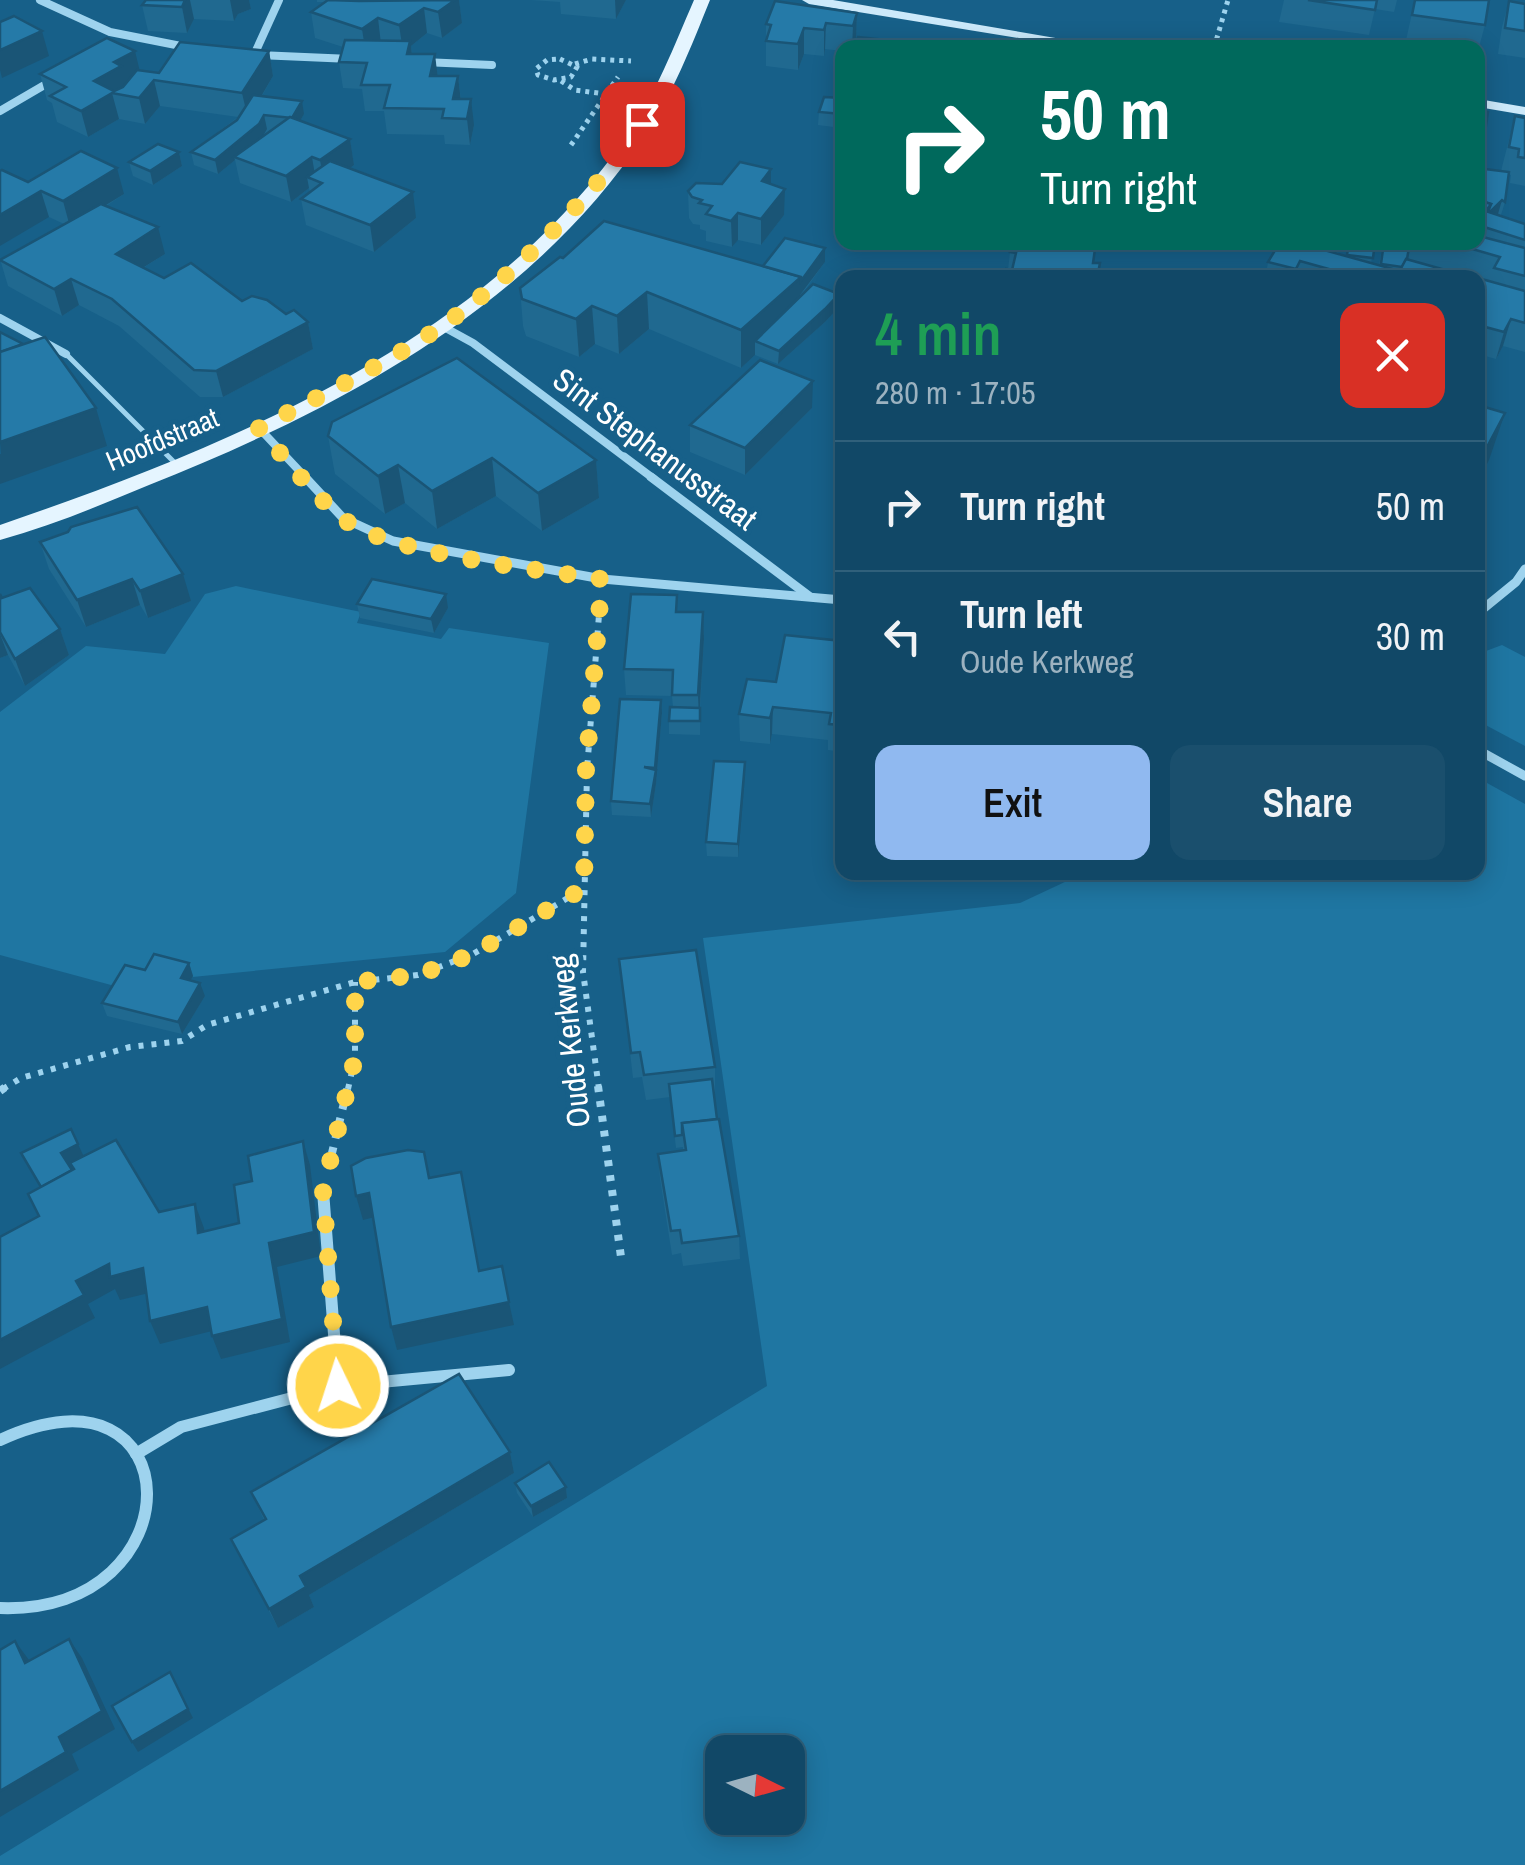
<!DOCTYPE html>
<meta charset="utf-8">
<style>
:root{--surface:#114867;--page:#1a4f6d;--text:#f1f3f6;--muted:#9cb2c0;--line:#30607b;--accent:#90b9f0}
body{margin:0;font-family:"Archivo Narrow",sans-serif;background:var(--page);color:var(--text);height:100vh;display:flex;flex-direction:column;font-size:38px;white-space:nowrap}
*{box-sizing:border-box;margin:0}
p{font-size:32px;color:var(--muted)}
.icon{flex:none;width:55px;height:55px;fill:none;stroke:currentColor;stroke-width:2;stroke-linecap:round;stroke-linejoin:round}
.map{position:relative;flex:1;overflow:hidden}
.panel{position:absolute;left:835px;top:270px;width:650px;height:610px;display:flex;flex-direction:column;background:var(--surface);border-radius:20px;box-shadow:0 5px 25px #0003,0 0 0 2px var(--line)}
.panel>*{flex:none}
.guide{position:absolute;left:835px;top:40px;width:650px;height:210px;border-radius:20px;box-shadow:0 5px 25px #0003,0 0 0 2px var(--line);background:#00695c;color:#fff;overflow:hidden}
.needle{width:65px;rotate:95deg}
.controls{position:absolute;left:705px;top:1735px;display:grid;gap:20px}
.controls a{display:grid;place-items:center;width:100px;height:100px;border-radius:20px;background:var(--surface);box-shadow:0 5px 25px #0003,0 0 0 2px var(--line);font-size:50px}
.pin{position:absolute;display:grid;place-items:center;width:85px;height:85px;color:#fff;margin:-42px;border-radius:20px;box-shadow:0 5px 15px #0006}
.me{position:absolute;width:110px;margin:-55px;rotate:356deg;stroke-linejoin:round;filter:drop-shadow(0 0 8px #0008)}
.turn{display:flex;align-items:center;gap:35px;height:210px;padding:0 40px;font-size:45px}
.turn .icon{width:130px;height:130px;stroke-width:2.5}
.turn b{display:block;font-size:70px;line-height:85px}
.round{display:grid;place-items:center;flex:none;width:105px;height:105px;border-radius:20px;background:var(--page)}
.head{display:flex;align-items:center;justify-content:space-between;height:170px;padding:0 40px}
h1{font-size:60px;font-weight:600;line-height:75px;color:#1e9e55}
.primary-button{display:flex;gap:20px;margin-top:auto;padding:20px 40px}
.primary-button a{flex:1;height:115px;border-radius:20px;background:var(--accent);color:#111;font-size:40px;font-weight:600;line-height:115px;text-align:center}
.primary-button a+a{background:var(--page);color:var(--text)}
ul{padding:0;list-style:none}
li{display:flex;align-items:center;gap:30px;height:130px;padding:0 40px;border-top:2px solid var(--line)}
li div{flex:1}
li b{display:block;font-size:38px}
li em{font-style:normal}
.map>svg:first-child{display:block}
</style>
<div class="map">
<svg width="1525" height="1865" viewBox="0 0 1525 1865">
<rect width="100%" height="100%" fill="#176089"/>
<g fill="#1f76a2" fill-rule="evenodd">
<path d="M236 586 361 612 357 623 441 639 449 628 549 643 516 893 445 952 111 985 0 955V712L86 646 165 654 205 594Z"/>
<path d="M1502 645 1525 657V746L1478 721V654Z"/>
<path d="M1478 778 1525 804V1865H0V1856L767 1386 703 938 1020 903 1084 873 1478 872ZM788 1752V1818H722V1752Z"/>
</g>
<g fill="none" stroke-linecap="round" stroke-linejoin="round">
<g stroke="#9ed3ee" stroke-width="5" stroke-dasharray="4 5" stroke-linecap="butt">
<path d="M1214 48 1228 0"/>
<path d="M560 59 577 67 571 77 554 80 538 75 536 69 547 60Z"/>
<path d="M575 64 592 59 631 61"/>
<path d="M561 81 575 90 605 94"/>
<path d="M571 145 618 77"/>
</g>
<g stroke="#9ed3ee" stroke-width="6" stroke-dasharray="5 8" stroke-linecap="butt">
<path d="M3 1089 21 1078 130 1047 182 1041 207 1025 355 982 418 975 473 954 583 889"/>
<path d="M348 1089 355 1058V982"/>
<path d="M599 1089 583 972 587 770 599 615"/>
</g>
<g stroke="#9ed3ee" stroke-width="8" stroke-dasharray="6 9" stroke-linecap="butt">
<path d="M598 1086 621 1257"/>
<path d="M0 1091 7 1086"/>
<path d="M332 1153 348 1086"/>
</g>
<path stroke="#9ed3ee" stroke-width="5" d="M66 354 176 464"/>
<g stroke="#9ed3ee" stroke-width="8">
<path d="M40 0 110 32 186 47"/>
<path d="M254 55 279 0"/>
<path d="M258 55 351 59"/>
<path d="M423 62 492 65"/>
<path d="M0 111 53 80"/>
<path d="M0 318 66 354"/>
<path d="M442 326 473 343 654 479"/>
<path d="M259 428 307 479"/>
</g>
<g stroke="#9ed3ee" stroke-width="9">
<path d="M305 477 343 518 393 541 602 579 842 600"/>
<path d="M651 477 809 596"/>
<path d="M1478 613 1516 582 1525 569"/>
<path d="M1478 750 1525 776"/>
</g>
<g stroke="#9ed3ee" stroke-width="12">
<path d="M338 1386 509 1370"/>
<path d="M0 1440C193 1350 199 1615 0 1608"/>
<path d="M136 1454 181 1427 338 1386 323 1191"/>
</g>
<g fill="#cce9fa" fill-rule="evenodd">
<path d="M802 0H833L1114 48H1080L809 4Z"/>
<path d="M1478 99 1525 107V115L1478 107Z"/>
</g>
<path fill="#e5f5ff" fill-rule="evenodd" d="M694 0H710C691 47 673 94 644 136 531 308 335 411 149 485 101 505 51 526 0 540V525C229 446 483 343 627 136 656 94 674 46 694 0Z"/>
</g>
<g fill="#206990">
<path d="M142 0H249L251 9 238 14 234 21 194 19 187 33 148 31 142 5 145 0Z"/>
<path d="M317 0H459L462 23 442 38 427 33 411 46 412 54 437 76H458L461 99 474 125 470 145 445 144 444 135 387 134 384 111H365L362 89 343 88 339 62 343 47 315 38 311 12 325 2H317Z"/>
<path d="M531 0H626L616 19 561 14 560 2Z"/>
<path d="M1284 0H1397L1394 12 1375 9 1369 35 1279 22Z"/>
<path d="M1415 0 1485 25 1478 51V48H1455L1406 40Z"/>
<path d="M1509 1 1525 4V58L1498 54 1502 27Z"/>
<path d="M857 13 856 39 853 48H842V51L825 49 824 56 804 54 798 70 766 66V24Z"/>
<path d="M269 51 273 76 262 96 304 114 300 121 350 139 354 165 350 168 416 218 374 252 306 225 301 199 310 192 309 188 291 202 240 183 235 160 218 174 194 165 191 152 238 117 160 106 145 124 119 119 88 137 57 122 52 103 47 100 40 74 139 70 159 73Z"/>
<path d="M842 98V128L818 125 819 112Z"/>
<path d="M1478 110 1484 139 1478 163Z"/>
<path d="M1515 116 1525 118V186L1510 183 1511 175 1509 174 1505 202 1501 215H1497L1525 224V352L1503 346 1496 359 1478 354V278H1308L1297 275 1296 278H1274L1266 275 1268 262 1280 242H1341L1338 254 1346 256 1349 242H1375L1371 263 1379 265 1383 242H1410L1408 253 1411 242H1478V191L1480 192 1485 169 1501 171Z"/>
<path d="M179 152 182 166 153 185 133 176 129 162Z"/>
<path d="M771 169V184L784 215 761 245 738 240 732 247 706 241V231L700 229V225L693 224 689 218 688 191 722 184Z"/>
<path d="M28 182 124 194 106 206 165 254 143 268 164 278 286 314 308 322 313 349 223 397H200L119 326 79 305 62 316 8 286 0 259 64 224 49 217Z"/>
<path d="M1010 252 1100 263 1098 278H1004L1008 270Z"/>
<path d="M563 258 763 266 825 262 800 297 839 294 838 308 825 322 778 364 755 355 741 368 649 329 619 354 595 344 579 357 526 336 523 326 520 288Z"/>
<path d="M812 408 745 475 690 452V425Z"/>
<path d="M328 436 596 460 599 498 542 531 496 496 437 529 405 503 385 514 335 474Z"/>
<path d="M40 542 191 601 148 618 140 605 86 627 49 569Z"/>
<path d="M0 594 2 598 60 629 69 655 25 686 8 655 0 658Z"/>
<path d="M357 604 448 608 434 633 360 618Z"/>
<path d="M677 612H703L704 639 700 711V735L669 734V721L673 707 672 696 626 695 624 669Z"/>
<path d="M842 641V752L828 750V740L772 734 770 744 740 741 739 714 776 682Z"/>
<path d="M661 700 662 713 656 784 651 817 612 815 611 801Z"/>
<path d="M745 776 738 857 707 856 706 842Z"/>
<path d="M619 959 715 1067V1092H713L739 1236 740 1259 683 1266 681 1253 672 1255 660 1178 658 1154 683 1151V1147L676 1148 670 1097 646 1100 642 1077 633 1078Z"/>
<path d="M189 963 193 976 191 981 205 996 182 1034 107 1016 102 1003 145 970Z"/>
<path d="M510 1452 514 1473 309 1595 314 1607 278 1628 231 1539 264 1520 251 1492Z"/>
<path d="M515 1483 566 1487 567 1498 533 1517 517 1493Z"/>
</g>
<g fill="#1a5576">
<path d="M185 0H190L194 19 187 33 182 7Z"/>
<path d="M230 0H249L251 9 238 14 234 21Z"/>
<path d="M455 0H459L462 23 442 38 438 12Z"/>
<path d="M615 0H626L616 19Z"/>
<path d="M424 8 427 33 411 46 413 66 403 51 399 25Z"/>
<path d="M857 13 856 39 852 48 853 26Z"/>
<path d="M378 18 381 44 366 55 362 29Z"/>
<path d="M826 23 825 49 824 56V30Z"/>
<path d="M804 28V54L798 70V44Z"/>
<path d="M42 31 49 56 2 78 0 70V50Z"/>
<path d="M135 51 141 76 112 93 119 119 88 137 81 111 94 81 114 62Z"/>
<path d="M269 51 273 76 248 119 242 93Z"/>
<path d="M435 54 438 80 430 76Z"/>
<path d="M458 76 461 102 453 99Z"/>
<path d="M154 80 160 106 145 124 139 98Z"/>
<path d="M471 99 474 125 470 145 467 119Z"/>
<path d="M302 101 304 114 294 132 292 118Z"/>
<path d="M264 115 267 129 262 138 234 157 235 160 218 174 215 160Z"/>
<path d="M350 139 354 165 325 187 320 160Z"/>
<path d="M179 152 182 166 153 185 150 171Z"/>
<path d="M312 157 316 181 307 177 309 188 291 202 286 176Z"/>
<path d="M117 168 124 194 70 227 63 201Z"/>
<path d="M771 169V196L762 181Z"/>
<path d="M785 189 784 215 761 245V219Z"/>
<path d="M41 191 49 217 0 246V215Z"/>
<path d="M413 192 416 218 374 252 370 225Z"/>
<path d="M1502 200 1498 214 1485 227 1486 211 1491 204Z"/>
<path d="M738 213V240L732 247 731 221Z"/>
<path d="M158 227 165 254 123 280 116 254Z"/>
<path d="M825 248V262L800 295V314L755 341V355L741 368V330Z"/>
<path d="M71 279 79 305 62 316 54 289Z"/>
<path d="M647 292 649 329 619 354 617 316Z"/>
<path d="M839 294 838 308 825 322 778 364 779 351Z"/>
<path d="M592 306 595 344 579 357 576 319Z"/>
<path d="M1511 319 1503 346 1496 359 1504 332Z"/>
<path d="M308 322 313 349 223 397 216 371Z"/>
<path d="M813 381 812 408 745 475V448Z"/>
<path d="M96 408 107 446 0 484V454H1L0 442Z"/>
<path d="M1505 413 1489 460 1478 482V464Z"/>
<path d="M492 458 496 496 437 529 432 491Z"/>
<path d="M596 460 599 498 542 531 538 493Z"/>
<path d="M398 465 405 503 385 514 378 476Z"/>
<path d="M183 574 191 601 148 618 140 591Z"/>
<path d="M132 579 140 605 86 627 77 600Z"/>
<path d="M446 594 448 608 434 633 431 619Z"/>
<path d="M703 612 704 639 699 721 698 695Z"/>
<path d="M60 629 69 655 25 686 15 659Z"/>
<path d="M0 634 8 655 0 658Z"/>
<path d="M661 700 662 713 656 784 651 817 650 804 655 773Z"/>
<path d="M773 707 772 734 770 744V718Z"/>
<path d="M745 762V776L738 857V844Z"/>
<path d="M189 963 193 976 185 992 181 978Z"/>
<path d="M200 983 205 996 182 1034 178 1022Z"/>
<path d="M303 1141 310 1165 321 1256 277 1267 290 1342 221 1359 212 1336 269 1243Z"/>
<path d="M78 1144 84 1157 67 1165 61 1153Z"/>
<path d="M369 1193 375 1217 363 1220 356 1196Z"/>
<path d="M195 1204 204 1228 208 1256 198 1233Z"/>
<path d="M109 1264 143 1268 153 1292 120 1300 115 1289 88 1304 95 1318 0 1369V1340L76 1281Z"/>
<path d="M509 1302 514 1325 397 1350 391 1327Z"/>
<path d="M207 1307 216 1330 160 1344 150 1321Z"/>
<path d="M510 1452 514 1473 309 1595 314 1607 278 1628 269 1609 300 1576Z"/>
<path d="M566 1487 567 1498 533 1517 531 1506Z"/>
<path d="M69 1639 82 1658 115 1729 72 1754 79 1770 0 1817V1791L59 1737Z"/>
<path d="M15 1641 29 1660 39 1682 25 1663Z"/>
<path d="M170 1672 193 1718 138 1752 132 1742Z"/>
</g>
<g fill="#257aa8" stroke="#1a5576" stroke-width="2.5">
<path d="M146 0H185L182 7 142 5Z"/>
<path d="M328 0 359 1 455 0 438 12 424 8 399 25 378 18 362 29 311 12Z"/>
<path d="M1308 0H1377L1375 10Z"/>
<path d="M1415 0H1489L1485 25 1412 15Z"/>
<path d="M775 1 857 13 853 26 826 23 824 30 804 28 798 44 766 41 771 25 766 24Z"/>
<path d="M1509 1 1525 4V31L1505 28Z"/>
<path d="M14 16 42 31 0 50V22Z"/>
<path d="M858 37 887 40 885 48H854Z"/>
<path d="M107 38 135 51 114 62 121 66 94 81 114 91 123 87 137 70 159 73 180 42 269 51 242 93 154 80 139 98 112 93 81 111 50 96 66 87 40 74Z"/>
<path d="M345 40 410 41 407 54H435L430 76H458L453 99H471L467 119 442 118 444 109 384 108 390 85H361L367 63 339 62Z"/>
<path d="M1028 43 1077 48H1026Z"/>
<path d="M253 95 302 101 292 118 264 115 259 124 215 160 191 152 237 120Z"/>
<path d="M824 97 842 98V114L819 112Z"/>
<path d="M1478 110 1488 112 1484 139 1478 138Z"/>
<path d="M1515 116 1525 118V158L1518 157 1519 149 1509 147Z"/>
<path d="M290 117 350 139 320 160 312 157 286 176 234 157Z"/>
<path d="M158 144 179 152 150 171 129 162Z"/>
<path d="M81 151 117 168 63 201 41 191 0 215V171L2 170 28 182Z"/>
<path d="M330 161 413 192 370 225 301 199 322 183 307 177Z"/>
<path d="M740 162 771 169 762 181 785 189 761 219 738 213 731 221 706 214 712 206 699 203 702 200 692 197 688 191 696 183 722 184Z"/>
<path d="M1485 169 1509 172 1505 202 1502 200 1490 212H1488L1491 204 1478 200V191L1482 193Z"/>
<path d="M1478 200 1491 204 1486 211 1525 224V240L1478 225Z"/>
<path d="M101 204 158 227 116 254 164 278 191 263 242 301 252 296 267 300 286 314 294 310 308 322 216 371 194 370 112 299 71 279 54 289 0 260Z"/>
<path d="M604 221 801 277 741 330 647 292 617 316 592 306 576 319 522 299 520 288 560 257 563 258Z"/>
<path d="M1478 229 1483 231 1479 236 1525 248V276L1494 268 1500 257 1448 242H1478Z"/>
<path d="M785 238 825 248 801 281V277L763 266Z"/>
<path d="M1013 242H1096L1093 263H1100L1097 278H1004L1006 269 1012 270 1016 253 1010 252Z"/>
<path d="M1280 242H1295L1400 271 1397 278H1361L1300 261 1296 269 1268 262Z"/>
<path d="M1309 242H1341L1340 247Z"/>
<path d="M1349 242H1375L1373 258 1347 255Z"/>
<path d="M1384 242H1410L1407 259 1402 267 1381 264Z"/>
<path d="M1406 259 1474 278H1411L1398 274Z"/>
<path d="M1478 278 1525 291V323L1511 319 1504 332 1478 325Z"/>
<path d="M813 284 839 294 825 309 779 351 755 341Z"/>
<path d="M0 332 23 344 0 352Z"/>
<path d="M45 337 96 408 0 442V352Z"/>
<path d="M457 358 596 460 538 493 492 458 432 491 398 465 378 476 328 436 332 422Z"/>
<path d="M760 360 813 381 745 448 690 425Z"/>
<path d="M1478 405 1505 413 1478 464Z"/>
<path d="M137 507 183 574 140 591 132 579 77 600 40 542 68 532 71 527Z"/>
<path d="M372 579 446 594 431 619 357 604Z"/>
<path d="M30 588 60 629 15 659 0 632V594L2 598Z"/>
<path d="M631 594 677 595 676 612H703L698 695H672L673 670 624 669Z"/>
<path d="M785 635 842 641V662L838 685H842V725L829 724 831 713 773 707 770 718 739 714 747 679 776 682Z"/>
<path d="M620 699 661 700 655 768 644 767 656 770 650 804 611 801Z"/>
<path d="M670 707 700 708V721H669Z"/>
<path d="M714 761 745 762 738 844 706 842Z"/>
<path d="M696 950 715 1067 644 1075 640 1052 631 1053 619 959Z"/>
<path d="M154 954 189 963 181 978 200 983 178 1022 102 1003 125 965 145 970Z"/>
<path d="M712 1079 717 1119 682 1123V1135L675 1136 669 1084Z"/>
<path d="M719 1119 739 1236 682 1243 680 1230 671 1231 658 1154 686 1150 682 1123Z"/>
<path d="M71 1129 78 1144 61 1153 72 1170 41 1187 21 1153Z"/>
<path d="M116 1140 159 1212 195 1204 198 1233 239 1223 234 1185 252 1181 248 1156 303 1141 314 1232 269 1243 282 1319 212 1336 207 1307 150 1321 143 1268 110 1277 109 1264 76 1281 84 1295 0 1340V1237L39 1216 28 1194 74 1169 70 1163Z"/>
<path d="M408 1150 424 1152 429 1178 461 1172 479 1271 502 1266 509 1302 391 1327 369 1193 356 1196 351 1166 366 1158Z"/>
<path d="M459 1374 510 1452 300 1576 306 1587 269 1609 231 1539 266 1519 251 1492Z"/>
<path d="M549 1462 566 1487 531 1506 515 1483Z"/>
<path d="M69 1639 102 1711 59 1737 66 1752 0 1791V1650L15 1641 25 1663Z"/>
<path d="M170 1672 188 1709 132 1742 112 1706Z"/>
</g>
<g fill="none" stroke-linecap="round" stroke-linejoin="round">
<path stroke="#ffd54a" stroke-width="18" stroke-dasharray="0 32.4" d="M338 1386 323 1191 355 1058V982L418 975 473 954 584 888 586 770 602 579C542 570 387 554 342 518 312 493 284 457 259 428 319 396 382 366 439 328 508 281 597 193 642 124"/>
</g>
<g text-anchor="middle" stroke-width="10" stroke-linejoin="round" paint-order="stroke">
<g font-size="28" fill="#fff" stroke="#176089">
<text transform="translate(162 439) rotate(-23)" y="10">Hoofdstraat</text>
</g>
<g font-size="32" fill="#fff" stroke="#176089">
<text transform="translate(655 449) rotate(37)" y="11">Sint Stephanusstraat</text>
<text transform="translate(570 1041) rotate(-96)" y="11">Oude Kerkweg</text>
</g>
</g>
</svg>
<div class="controls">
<a><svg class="needle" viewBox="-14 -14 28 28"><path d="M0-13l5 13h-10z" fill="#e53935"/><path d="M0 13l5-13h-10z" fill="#9cb2c0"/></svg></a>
</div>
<div class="pin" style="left:642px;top:124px;background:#d93025"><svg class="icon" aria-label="arrive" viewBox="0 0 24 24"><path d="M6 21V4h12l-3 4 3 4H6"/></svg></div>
<svg class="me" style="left:338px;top:1386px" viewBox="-20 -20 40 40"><circle r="17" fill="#ffd54a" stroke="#fff" stroke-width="3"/><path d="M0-11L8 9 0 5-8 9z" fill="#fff"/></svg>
<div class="guide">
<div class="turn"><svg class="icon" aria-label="right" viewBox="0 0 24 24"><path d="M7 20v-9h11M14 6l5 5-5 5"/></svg><div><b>50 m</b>Turn right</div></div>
</div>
<section class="panel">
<div class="head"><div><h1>4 min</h1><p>280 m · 17:05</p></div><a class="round" style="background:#d93025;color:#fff"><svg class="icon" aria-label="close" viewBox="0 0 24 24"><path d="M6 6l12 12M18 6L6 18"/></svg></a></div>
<ul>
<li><svg class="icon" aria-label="right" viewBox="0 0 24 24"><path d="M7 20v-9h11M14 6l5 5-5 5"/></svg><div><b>Turn right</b></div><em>50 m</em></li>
<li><svg class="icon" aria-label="left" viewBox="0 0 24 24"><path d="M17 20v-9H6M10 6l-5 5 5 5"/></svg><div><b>Turn left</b><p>Oude Kerkweg</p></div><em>30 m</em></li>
</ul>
<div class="primary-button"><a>Exit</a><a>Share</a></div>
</section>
</div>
